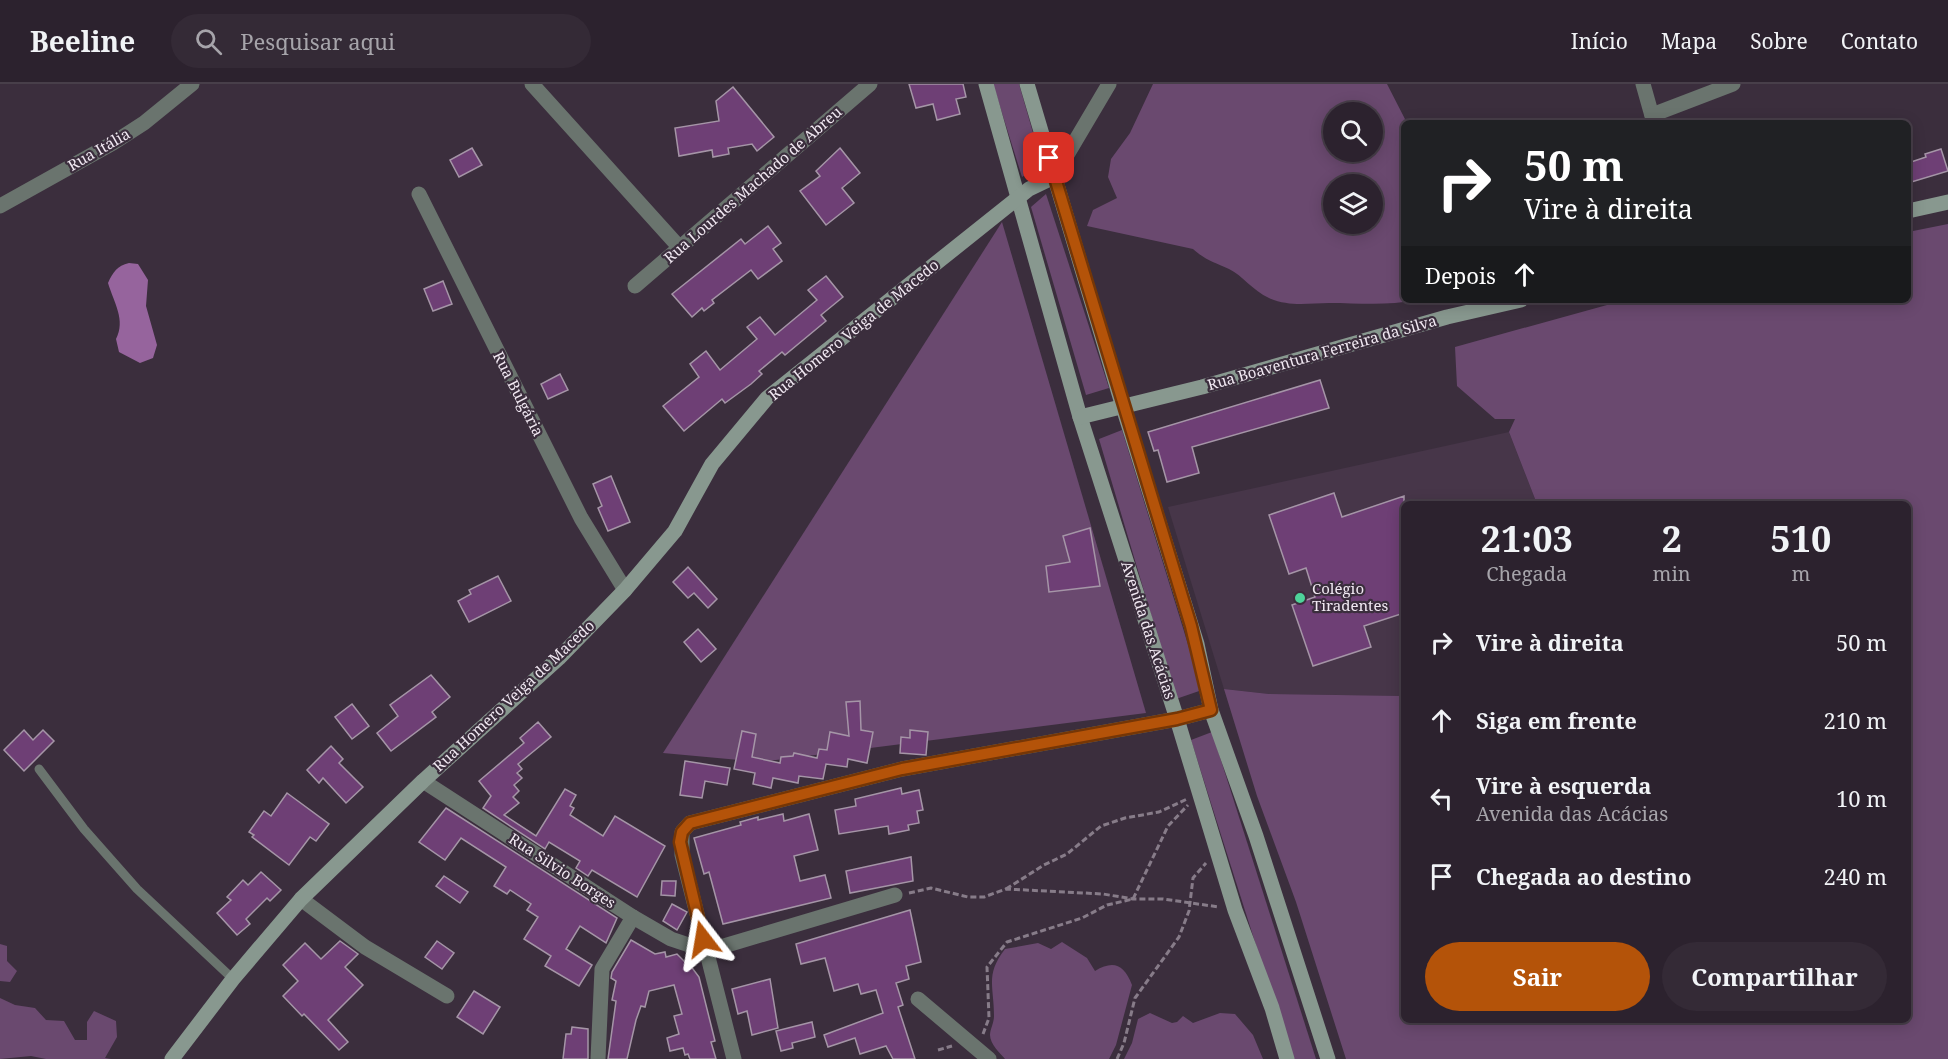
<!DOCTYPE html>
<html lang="pt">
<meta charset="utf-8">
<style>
:root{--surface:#2c222e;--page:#342a36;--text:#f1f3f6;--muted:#a6a4aa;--line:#483f4a;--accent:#b45309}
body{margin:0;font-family:"Noto Serif",serif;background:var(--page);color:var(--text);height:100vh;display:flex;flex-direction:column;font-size:22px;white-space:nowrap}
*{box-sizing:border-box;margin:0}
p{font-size:20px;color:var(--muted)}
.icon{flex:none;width:33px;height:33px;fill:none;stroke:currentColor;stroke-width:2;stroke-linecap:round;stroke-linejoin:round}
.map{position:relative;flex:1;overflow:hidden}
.sheet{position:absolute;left:1401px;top:417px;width:510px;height:522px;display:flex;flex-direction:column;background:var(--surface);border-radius:9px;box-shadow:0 3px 15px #0003,0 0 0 2px var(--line)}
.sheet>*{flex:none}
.top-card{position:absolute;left:1401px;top:36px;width:510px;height:183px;border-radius:9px;box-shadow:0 3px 15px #0003,0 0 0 2px var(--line);background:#202124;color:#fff;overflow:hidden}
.fabs{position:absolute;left:1323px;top:18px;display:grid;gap:12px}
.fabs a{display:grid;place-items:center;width:60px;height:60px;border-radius:50%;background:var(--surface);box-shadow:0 3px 15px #0003,0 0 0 2px var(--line);font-size:30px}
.pin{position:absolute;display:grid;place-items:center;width:51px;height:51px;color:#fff;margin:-26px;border-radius:12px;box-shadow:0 3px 9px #0006}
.me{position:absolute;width:66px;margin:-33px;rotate:346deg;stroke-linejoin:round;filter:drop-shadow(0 0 4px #0008)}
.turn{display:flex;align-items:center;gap:21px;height:126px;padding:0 24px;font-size:27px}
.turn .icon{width:78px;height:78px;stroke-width:2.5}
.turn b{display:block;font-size:42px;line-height:51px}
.then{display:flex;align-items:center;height:57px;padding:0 24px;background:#0003;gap:12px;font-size:22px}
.eta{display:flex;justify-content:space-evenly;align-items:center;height:102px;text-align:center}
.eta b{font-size:36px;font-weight:700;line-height:42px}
.button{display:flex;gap:12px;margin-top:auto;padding:12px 24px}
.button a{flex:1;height:69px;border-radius:36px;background:var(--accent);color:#fff;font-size:24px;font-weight:700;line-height:69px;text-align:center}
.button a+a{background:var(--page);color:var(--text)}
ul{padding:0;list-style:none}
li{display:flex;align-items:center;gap:18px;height:78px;padding:0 24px}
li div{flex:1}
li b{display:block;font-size:22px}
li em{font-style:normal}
header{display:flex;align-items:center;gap:36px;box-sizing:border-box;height:84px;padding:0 30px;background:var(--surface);border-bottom:2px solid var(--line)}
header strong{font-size:28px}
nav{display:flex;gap:33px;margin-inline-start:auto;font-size:21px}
.search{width:420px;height:54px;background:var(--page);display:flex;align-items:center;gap:15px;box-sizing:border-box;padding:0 21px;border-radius:33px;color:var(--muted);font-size:22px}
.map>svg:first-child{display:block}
</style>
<header>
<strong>Beeline</strong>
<div class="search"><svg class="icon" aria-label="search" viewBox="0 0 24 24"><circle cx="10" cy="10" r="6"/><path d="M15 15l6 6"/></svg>Pesquisar aqui</div>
<nav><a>Início</a><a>Mapa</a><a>Sobre</a><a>Contato</a></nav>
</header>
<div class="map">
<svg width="1948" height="975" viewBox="0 0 1948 975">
<rect width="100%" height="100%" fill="#3b2e3d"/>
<path fill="#473649" d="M1509 348 1537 420H1404V612L1269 610 1224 605 1168 423Z"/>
<g fill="#6a496f" fill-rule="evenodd">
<path d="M993 0H1019L1042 80 1022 93Z"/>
<path d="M1153 0H1387L1407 39H1404V216H1417C1387 222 1359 219 1329 219 1309 219 1289 223 1269 214 1253 207 1242 191 1229 185 1214 178 1205 176 1193 165L1087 142 1093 126 1117 114 1108 93 1111 75 1130 49ZM1334 28H1372V68H1334ZM1334 100H1372V140H1334Z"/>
<path d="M1046 110 1109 304 1086 311 1031 123Z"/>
<path d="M1002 138 1146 629 761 678 663 669Z"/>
<path d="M1948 140V975H1346L1296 818 1257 712 1224 605 1269 610 1404 612V936H1908V420H1537L1509 348 1515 335H1495L1457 302 1455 263 1625 216H1908V148Z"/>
<path d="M1122 346 1202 606 1176 615 1099 355Z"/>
<path d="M1212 648 1316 975H1292L1191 656Z"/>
<path d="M1062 858 1087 874 1095 887C1113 876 1124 880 1132 901L1116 961 1109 975H1005C1000 969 990 960 990 951 990 945 994 939 994 932 994 902 985 891 1005 865L1038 859 1051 865Z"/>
<path d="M0 860 7 862V877L17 887 10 898 0 897Z"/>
<path d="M0 914 15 921 35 924 46 936 64 937 75 956H87V938L94 927 116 937 117 953 105 974 111 975H46L31 972 0 975Z"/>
<path d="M1150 929 1172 939 1177 938 1183 932 1193 939 1220 929 1235 930 1253 951 1263 975H1124L1132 959 1138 935Z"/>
</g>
<path fill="#96649d" d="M129 179 138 180 148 196 146 222 157 261 153 274 140 279 119 268 116 255C126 236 114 219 108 199 113 188 117 182 129 179Z"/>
<g fill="#6e3f75" stroke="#a595a7" stroke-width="1.5">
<path d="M909 0H963L966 13 956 15 960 30 937 36 933 20 916 24Z"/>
<path d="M733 3 774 53 757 67 752 60 728 64 729 70 713 73 712 66 679 72 675 44 719 37 716 17Z"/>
<path d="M472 64 482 81 459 93 450 76Z"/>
<path d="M840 64 860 89 842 104 854 119 826 141 800 107 820 92 816 87Z"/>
<path d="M1941 65 1948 87 1908 99V79L1926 73 1925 70Z"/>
<path d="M768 142 781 159 773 165 782 177 758 195 751 186 712 216 714 219 704 227 702 224 692 233 672 210 741 155 745 160Z"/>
<path d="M826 192 843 213 821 231 826 237 785 271 782 268 759 287 762 290 751 300 725 319 722 315 684 347 663 322 699 293 690 280 706 267 720 286 757 255 747 243 760 233 775 251 817 216 808 206Z"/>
<path d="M443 197 452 220 433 227 424 205Z"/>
<path d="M560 290 568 306 548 315 541 300Z"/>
<path d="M1320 296 1329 324 1192 363 1199 389 1167 398 1158 366 1154 367 1148 348Z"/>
<path d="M611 392 630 438 608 447 598 424 602 422 593 400Z"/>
<path d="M1334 409 1342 433 1404 412V529L1364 542 1371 563 1313 582 1292 521 1315 513 1306 484 1289 490 1269 431Z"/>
<path d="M1090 444 1100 502 1049 508 1046 482 1070 478 1063 452Z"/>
<path d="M688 483 717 515 708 524 694 509 688 514 673 498Z"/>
<path d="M498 492 511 517 469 538 458 517 471 510 469 506Z"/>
<path d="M698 545 716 565 701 578 684 558Z"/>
<path d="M431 591 450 613 432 628 436 633 391 667 377 649 398 632 390 621Z"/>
<path d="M860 617 861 646 873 648 867 679 848 675 847 683 826 680 823 695 799 692 798 699 773 694 771 704 753 700 755 689 734 685 742 647 756 650 752 673 780 679 781 673 793 672 794 669 817 674 819 665 827 666 830 648 849 652 846 618Z"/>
<path d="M352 620 369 642 352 655 335 633Z"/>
<path d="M538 638 551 653 518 680 522 685 517 689 522 694 514 701 519 707 513 713 519 719 504 731 536 752 565 705 576 711 570 722 574 724 570 731 603 752 615 732 665 762 637 813 592 786 588 792 576 784 580 777 549 758 545 765 483 724 491 712 479 697 524 659 520 654Z"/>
<path d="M24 646 33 656 43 646 54 657 24 687 4 666Z"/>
<path d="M910 646 928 648 926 671 900 669 901 653 910 654Z"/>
<path d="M331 662 343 675 339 679 363 703 346 719 323 694 319 699 307 686Z"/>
<path d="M685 677 730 684 727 701 705 697 702 714 680 711Z"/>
<path d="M901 704 902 710 919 706 923 726 917 727 919 739 908 741 909 746 889 750 888 742 839 750 835 726 856 722 855 715Z"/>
<path d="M287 709 329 740 316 757 310 753 289 781 252 753 254 751 249 748 264 727 271 732Z"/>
<path d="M446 724 617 834 606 859 580 842 566 865 592 881 579 902 545 882 551 872 524 855 538 833 527 826 531 820 510 806 507 810 494 802 506 783 461 754 445 776 419 758Z"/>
<path d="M783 730 784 737 809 730 818 766 794 772 800 797 825 791 831 814 723 840 709 788 704 790 694 754 741 741 740 738 758 733V736Z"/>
<path d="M911 773 913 797 850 809 846 787Z"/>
<path d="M261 788 281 806 270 817 267 814 246 835 250 840 237 851 217 829 231 816 227 813 243 796 248 801Z"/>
<path d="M444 792 468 808 460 819 436 802Z"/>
<path d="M662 797H676L675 812 661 811Z"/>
<path d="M672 820 687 828 677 846 663 837Z"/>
<path d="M910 826 921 878 906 882 909 895 896 899 903 921 898 923 915 975H893L886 962 860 970 855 954 828 963 824 951 883 929 876 906 861 910 858 900 834 907 825 874 801 880 796 860Z"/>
<path d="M631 856 655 870 665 868 666 873 677 870 688 881H690L699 893 715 957 711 958 716 975H690L688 970 685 971 683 964 670 967 667 954 679 950 674 932 682 930 674 901 649 907 645 923 641 922 636 936 627 975H608L616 917 612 916 616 897 611 894 612 888Z"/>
<path d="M340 857 358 870 345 883 363 901 328 936 348 958 339 966 304 930 302 932 283 912 298 897 283 881 305 859 321 875Z"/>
<path d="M437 857 454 869 442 885 425 873Z"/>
<path d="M770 895 778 944 752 951 747 927 738 930 732 905Z"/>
<path d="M474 907 500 923 483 950 457 933Z"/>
<path d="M812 938 815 953 792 959 793 964 781 967 776 947Z"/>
<path d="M572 943 588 945V975H563L566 950H571Z"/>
</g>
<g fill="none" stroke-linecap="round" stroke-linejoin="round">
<g stroke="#877c89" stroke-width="3" stroke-dasharray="6 3" stroke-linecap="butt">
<path d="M1006 805 1044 781 1067 770 1101 742 1125 734 1159 728 1187 715"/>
<path d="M909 809 931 804 968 813H984L1006 805 1103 810 1133 815H1163L1219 823"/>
<path d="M983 950 989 934 987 883 1007 858 1082 834 1107 821 1133 815 1168 742 1188 721"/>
<path d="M938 966 952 962"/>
<path d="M1117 975 1124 959 1135 914 1179 853 1189 827 1193 794 1206 779"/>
</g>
<path stroke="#6a746e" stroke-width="9" d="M39 685 84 745 137 805 233 895"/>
<g stroke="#6a746e" stroke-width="15">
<path d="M532 0 680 164"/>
<path d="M1643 0 1654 39"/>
<path d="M1652 31 1733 0"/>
<path d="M1054 93 1109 0"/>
<path d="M419 110 581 434 625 506"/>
<path d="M0 122 113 59 144 39 192 0"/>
<path d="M635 202 870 0"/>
<path d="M423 697 633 833 671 855 707 867 895 811"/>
<path d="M301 815 365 863 447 912"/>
<path d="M918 915 989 975"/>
<path d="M598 975 602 885 633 833"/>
<path d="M734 975 682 771V748L690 739 902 685 1177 635 1211 626"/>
</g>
<g stroke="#88988f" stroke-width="15">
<path d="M986 0 1080 333 1177 635 1235 826 1272 924 1287 975"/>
<path d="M1027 0 1123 323 1197 560 1211 626 1256 752 1328 975"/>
<path d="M1908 127 1948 118"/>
<path d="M1080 333 1202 303 1447 233 1521 216"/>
<path d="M172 975 233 895 301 815 423 697 559 574 625 506 675 447 712 380 767 314 1029 105 1054 93"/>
</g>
</g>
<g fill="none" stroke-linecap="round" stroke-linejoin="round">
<defs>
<path id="route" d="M703 855 680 758 682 748 690 739 902 685 1177 635 1211 626 1191 542 1049 74"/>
</defs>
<use href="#route" stroke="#753606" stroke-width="15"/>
<use href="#route" stroke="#b45309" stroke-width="10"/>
</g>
<circle fill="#4ed39a" stroke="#3b2e3d" stroke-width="2" cx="1300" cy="514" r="6"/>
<g text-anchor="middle" stroke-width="4.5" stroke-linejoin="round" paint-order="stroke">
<g font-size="15" fill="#f1e8f2" stroke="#3b2e3d">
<text transform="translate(99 66) rotate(-30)" y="5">Rua Itália</text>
<text transform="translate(753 101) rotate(-41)" y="5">Rua Lourdes Machado de Abreu</text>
<text transform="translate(854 246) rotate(-39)" y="5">Rua Homero Veiga de Macedo</text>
<text transform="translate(1322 269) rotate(-16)" y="5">Rua Boaventura Ferreira da Silva</text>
<text transform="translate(518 310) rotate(63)" y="5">Rua Bulgária</text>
<text transform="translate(1148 546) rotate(72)" y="5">Avenida das Acácias</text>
<text transform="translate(514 612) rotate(-43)" y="5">Rua Homero Veiga de Macedo</text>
<text transform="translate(562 787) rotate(33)" y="5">Rua Silvio Borges</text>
</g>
<g font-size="15" fill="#f1e8f2" stroke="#3b2e3d" text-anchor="start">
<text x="1312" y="510">Colégio<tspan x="1312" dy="17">Tiradentes</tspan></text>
</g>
</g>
</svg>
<div class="fabs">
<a><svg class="icon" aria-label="search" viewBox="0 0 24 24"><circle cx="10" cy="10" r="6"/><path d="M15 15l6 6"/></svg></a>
<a><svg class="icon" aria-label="layers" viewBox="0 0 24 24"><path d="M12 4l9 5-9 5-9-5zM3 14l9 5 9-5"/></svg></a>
</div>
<div class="pin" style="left:1049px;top:74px;background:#d93025"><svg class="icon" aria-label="arrive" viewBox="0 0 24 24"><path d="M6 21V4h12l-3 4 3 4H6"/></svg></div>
<svg class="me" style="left:703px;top:855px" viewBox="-20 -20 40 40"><path d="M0-17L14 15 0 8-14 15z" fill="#b45309" stroke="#fff" stroke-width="4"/></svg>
<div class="top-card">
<div class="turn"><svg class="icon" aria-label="right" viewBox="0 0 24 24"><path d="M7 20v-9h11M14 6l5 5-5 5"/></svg><div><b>50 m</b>Vire à direita</div></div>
<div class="then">Depois<svg class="icon" aria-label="ahead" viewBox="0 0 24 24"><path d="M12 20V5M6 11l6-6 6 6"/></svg></div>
</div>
<section class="sheet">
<div class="eta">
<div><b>21:03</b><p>Chegada</p></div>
<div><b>2</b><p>min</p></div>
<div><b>510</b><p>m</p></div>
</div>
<ul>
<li><svg class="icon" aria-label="right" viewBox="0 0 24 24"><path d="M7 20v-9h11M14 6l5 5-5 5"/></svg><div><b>Vire à direita</b></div><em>50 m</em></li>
<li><svg class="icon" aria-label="ahead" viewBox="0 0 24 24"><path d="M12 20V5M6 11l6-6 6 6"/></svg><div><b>Siga em frente</b></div><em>210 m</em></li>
<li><svg class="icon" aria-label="left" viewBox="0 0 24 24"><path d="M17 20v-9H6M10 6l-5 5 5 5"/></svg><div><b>Vire à esquerda</b><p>Avenida das Acácias</p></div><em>10 m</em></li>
<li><svg class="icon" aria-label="arrive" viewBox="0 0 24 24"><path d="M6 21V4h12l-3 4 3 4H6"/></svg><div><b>Chegada ao destino</b></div><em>240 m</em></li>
</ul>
<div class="button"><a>Sair</a><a>Compartilhar</a></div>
</section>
</div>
